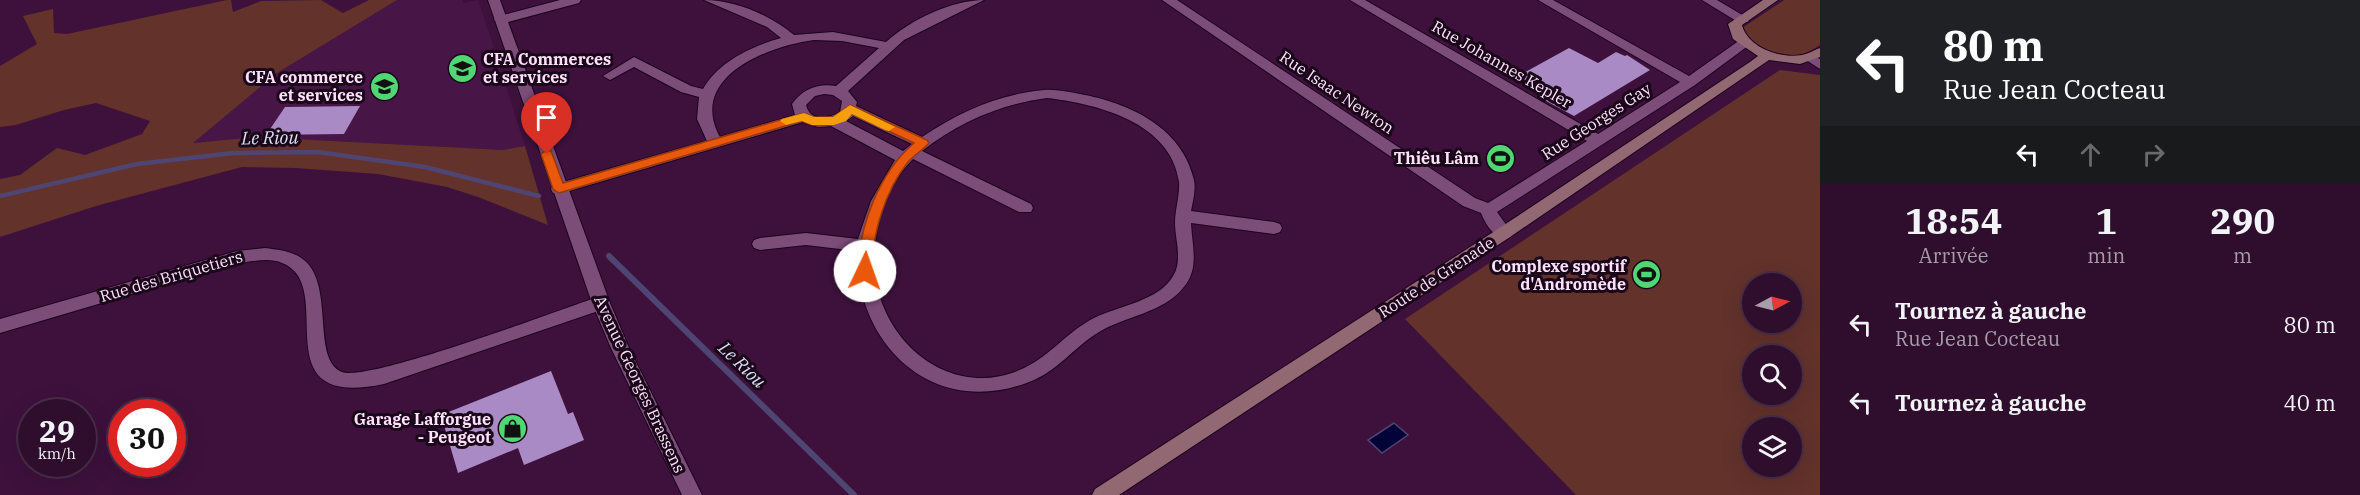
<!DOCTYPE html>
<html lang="fr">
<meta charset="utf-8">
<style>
:root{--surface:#2e0d2d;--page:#361635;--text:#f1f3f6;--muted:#a79caa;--line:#492d49}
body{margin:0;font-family:"IBM Plex Serif",serif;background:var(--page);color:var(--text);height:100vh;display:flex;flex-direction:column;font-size:22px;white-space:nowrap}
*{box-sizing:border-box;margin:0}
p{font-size:20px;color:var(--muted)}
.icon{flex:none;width:33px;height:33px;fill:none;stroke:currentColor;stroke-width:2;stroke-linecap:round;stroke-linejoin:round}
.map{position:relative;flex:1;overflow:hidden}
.side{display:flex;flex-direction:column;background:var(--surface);width:540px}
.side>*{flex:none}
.banner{background:#202124;color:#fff;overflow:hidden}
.needle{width:39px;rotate:83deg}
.buttons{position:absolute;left:1742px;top:273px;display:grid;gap:12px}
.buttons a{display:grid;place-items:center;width:60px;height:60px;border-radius:50%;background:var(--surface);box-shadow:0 6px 24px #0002,0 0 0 2px var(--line);font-size:30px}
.speed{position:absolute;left:18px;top:399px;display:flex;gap:12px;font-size:30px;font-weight:700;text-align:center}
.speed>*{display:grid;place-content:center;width:78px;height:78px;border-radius:50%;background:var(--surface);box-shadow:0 6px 24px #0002,0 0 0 2px var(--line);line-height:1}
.speed small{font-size:15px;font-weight:400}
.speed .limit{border:9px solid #d22;background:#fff;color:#111}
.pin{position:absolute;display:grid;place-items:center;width:51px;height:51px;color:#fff;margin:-62px -26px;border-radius:50% 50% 50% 0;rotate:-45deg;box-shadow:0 0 6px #0007}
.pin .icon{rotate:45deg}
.me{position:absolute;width:66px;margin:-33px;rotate:3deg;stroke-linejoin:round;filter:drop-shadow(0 0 4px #0008)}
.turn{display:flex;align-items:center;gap:21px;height:126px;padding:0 24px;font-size:27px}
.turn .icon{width:78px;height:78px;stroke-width:2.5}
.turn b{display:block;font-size:42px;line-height:51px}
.lanes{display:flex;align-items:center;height:57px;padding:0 24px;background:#0003;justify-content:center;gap:30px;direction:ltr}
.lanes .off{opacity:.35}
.eta{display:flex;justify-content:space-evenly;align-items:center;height:102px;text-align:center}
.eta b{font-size:36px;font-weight:800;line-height:42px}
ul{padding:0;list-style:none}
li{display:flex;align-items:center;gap:18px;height:78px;padding:0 24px}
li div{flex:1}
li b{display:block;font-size:22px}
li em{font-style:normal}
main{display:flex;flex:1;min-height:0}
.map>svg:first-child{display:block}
</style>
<main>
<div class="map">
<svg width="1820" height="495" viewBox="0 0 1820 495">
<rect width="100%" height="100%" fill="#3d113c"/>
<path fill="#481547" d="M397 0H462L464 3 478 0 494 48 480 51 483 61 497 58 525 146 503 150 256 137 192 143 277 73Z"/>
<g fill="#62322b" fill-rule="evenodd">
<path d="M227 0H231L233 12 261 1 321 0 343 13 369 0H397L277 73 193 143 256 137 503 150 525 146 548 225 478 197 447 187 378 174 295 168 242 167 96 206 0 237V179L20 175 57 148 85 155 142 134 150 121 96 103 64 110 16 125 0 127V66L37 44 23 16 53 9 54 33 67 34Z"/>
<path d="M1784 0H1820V45C1792 65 1760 56 1742 28Z"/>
<path d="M1780 70 1820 75V495H1576L1405 319ZM1752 284H1791V322H1752ZM1752 356H1791V394H1752ZM1752 428H1791V466H1752Z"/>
</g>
<path fill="#030337" stroke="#4e4572" stroke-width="1.5" d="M1394 423 1408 435 1382 453 1368 440Z"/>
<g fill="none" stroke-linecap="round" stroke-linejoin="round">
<path stroke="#4e4572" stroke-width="4.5" d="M0 196 137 164 233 153 318 152 425 167 539 196"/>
<path stroke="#4e4572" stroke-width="6" d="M609 256 854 495"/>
</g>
<g fill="#aa8ac5">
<path d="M1569 48 1598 63 1616 52 1625 56 1627 55 1650 70 1574 116 1548 102 1541 97 1548 93 1518 76Z"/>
<path d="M360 106 344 134 266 135 285 107Z"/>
<path d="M551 371 568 414 573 412 584 440 524 465 518 448 458 473 441 415Z"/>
</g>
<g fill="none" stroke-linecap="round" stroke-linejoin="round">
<defs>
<g id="minor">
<path d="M560 0H581L579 3 501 24 494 20 496 17Z"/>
<path d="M704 0C735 0 770 15 794 35L833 32 886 42C910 20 952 0 984 0L904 40 848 91 857 102 856 106 922 137C959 112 999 94 1044 90 1056 89 1069 92 1080 94 1129 103 1182 127 1194 180 1196 190 1193 201 1191 211L1274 222 1280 224 1282 228 1280 232 1274 234 1191 223C1192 246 1200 269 1183 288 1163 313 1125 316 1099 332 1074 347 1057 372 1029 382 934 419 856 346 857 251L806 245 760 250 754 248 752 244 754 240 760 238 806 233 858 239 871 201 895 160 831 126 818 127 803 122 559 194 553 193 551 189 553 185 707 141 697 119 699 97 681 92 634 67 610 80 603 76 634 57 691 86 703 89C718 62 752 46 781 38L767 27ZM814 40 842 41 879 48 836 86C817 83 803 89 792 104L795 115 720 137C687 77 768 46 814 40ZM824 94 833 95 842 101 840 112C828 119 810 122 806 105L815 96ZM1047 98C1097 104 1171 122 1179 182 1180 195 1175 209 1175 223 1175 239 1183 261 1173 276 1159 301 1118 306 1094 318 1068 331 1050 356 1024 368 960 399 894 354 878 290 867 246 880 191 913 159L1019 212H1031L1033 208 1031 204 922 151C959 122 1001 104 1047 98ZM853 116 912 144 903 151 846 121Z"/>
<path d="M1162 0H1177L1475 198 1488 203 1587 141 1350 0H1365L1598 134 1680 82 1538 0H1553L1689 76 1740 40 1745 39 1752 43 1695 85 1497 212 1512 233 1510 237C1495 241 1486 225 1481 213L1463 206Z"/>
<path d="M1702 0H1717L1749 19 1748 22H1738Z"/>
<path d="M1810 54 1820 59V69L1803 58Z"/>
<path d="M265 248C279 250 293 251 304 260 335 285 311 360 342 372 370 382 561 309 601 296L607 298 610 303 607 308 384 384C258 411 340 285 282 263 269 257 251 262 237 263L0 333V319L237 251Z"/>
</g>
<path id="tertiary" d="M488 0H500L610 303 629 348 702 495H682L611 348 592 303Z"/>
<path id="secondary" d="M1763 0H1778L1742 25C1748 48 1781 59 1802 55 1808 54 1814 50 1820 48V57L1800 64 1769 60 1510 237 1119 495H1092L1095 489 1498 229 1750 62 1758 56 1733 39 1728 24Z"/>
</defs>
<use href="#minor" stroke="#1f011f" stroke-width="2"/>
<use href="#tertiary" stroke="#1f011f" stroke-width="2"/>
<use href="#secondary" stroke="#1f011f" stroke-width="2"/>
<use href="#minor" fill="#7d4d7a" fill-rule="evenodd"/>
<use href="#tertiary" fill="#7d4d7a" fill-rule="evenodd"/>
<use href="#secondary" fill="#926873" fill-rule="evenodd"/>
</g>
<path fill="#ea580c" stroke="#983908" stroke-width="1.5" d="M850 105 927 140 929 143C923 150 914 155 908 162 885 191 872 234 872 271L865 276 858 271C859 226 879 173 914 143L852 114C840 127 818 129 802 121L559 193 553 189 541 154 547 150 551 151 563 183 804 113 814 117H833Z"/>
<path fill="#f59e0b" d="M850 105 895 127 889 131 885 130 852 114 846 121 834 125H812L802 121 786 125 780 121 782 119 804 113 814 117H833Z"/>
<defs>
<symbol id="university-disc" viewBox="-11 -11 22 22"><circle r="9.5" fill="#51d674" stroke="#1a0719"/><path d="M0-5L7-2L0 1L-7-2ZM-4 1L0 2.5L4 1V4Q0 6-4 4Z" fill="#111"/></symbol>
<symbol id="school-disc" viewBox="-11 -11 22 22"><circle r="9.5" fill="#51d674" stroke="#1a0719"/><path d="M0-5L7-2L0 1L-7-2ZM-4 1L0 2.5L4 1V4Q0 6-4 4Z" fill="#111"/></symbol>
<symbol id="stadium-disc" viewBox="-11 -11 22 22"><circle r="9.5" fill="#51d674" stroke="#1a0719"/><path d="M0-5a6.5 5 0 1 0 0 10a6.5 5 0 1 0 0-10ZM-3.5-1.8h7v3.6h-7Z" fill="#111"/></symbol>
<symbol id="shop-disc" viewBox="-11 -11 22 22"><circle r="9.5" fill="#51d674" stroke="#1a0719"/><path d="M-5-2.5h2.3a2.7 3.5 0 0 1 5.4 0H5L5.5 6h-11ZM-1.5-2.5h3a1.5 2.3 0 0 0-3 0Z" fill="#111"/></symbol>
</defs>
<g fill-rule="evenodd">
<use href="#university-disc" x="446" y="52" width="33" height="33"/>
<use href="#school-disc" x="368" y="70" width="33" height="33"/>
<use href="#stadium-disc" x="1484" y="142" width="33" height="33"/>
<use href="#stadium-disc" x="1630" y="258" width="33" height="33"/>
<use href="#shop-disc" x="496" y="412" width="33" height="33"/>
</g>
<g text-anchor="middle" stroke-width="6" stroke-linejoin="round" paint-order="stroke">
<g font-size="16" font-weight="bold" fill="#fde0fa" stroke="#1a0719" text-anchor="end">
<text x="483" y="65" text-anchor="start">CFA Commerces<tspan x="483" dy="18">et services</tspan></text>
<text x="363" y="83">CFA commerce<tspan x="363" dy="18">et services</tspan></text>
<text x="1479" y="164">Thiêu Lâm</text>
<text x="1626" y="272">Complexe sportif<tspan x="1626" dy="18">d'Andromède</tspan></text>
<text x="491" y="425">Garage Lafforgue<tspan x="491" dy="18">- Peugeot</tspan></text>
</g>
<g font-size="16" fill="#fde0fa" stroke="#1a0719">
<text transform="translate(1502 64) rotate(30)" y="6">Rue Johannes Kepler</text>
<text transform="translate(1337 92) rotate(34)" y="6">Rue Isaac Newton</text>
<text transform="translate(1596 121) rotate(-33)" y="6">Rue Georges Gay</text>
<text transform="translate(171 276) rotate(-16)" y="6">Rue des Briquetiers</text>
<text transform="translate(1436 277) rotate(-33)" y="6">Route de Grenade</text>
<text transform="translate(640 384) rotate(65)" y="6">Avenue Georges Brassens</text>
</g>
<g font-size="18" font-style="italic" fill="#d9e0f2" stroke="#1a0719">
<text transform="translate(270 138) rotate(-1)" y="6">Le Riou</text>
<text transform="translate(742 365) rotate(44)" y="6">Le Riou</text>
</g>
</g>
</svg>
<div class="buttons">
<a><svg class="needle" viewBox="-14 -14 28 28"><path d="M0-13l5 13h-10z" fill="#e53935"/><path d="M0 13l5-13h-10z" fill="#a79caa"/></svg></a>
<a><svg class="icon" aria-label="search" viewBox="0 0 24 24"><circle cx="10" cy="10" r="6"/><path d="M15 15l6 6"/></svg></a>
<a><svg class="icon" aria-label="layers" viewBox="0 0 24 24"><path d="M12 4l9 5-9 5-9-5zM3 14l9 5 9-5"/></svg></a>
</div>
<div class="speed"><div>29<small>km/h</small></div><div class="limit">30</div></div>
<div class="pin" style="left:547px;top:154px;background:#d93025"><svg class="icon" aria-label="arrive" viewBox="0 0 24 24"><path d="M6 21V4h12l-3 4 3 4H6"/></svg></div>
<svg class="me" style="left:865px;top:271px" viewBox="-20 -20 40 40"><circle r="19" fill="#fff"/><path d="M0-13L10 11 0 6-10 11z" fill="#ea580c"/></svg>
</div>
<section class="side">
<div class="banner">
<div class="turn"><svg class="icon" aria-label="left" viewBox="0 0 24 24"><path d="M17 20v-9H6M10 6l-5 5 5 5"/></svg><div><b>80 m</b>Rue Jean Cocteau</div></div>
<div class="lanes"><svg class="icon" aria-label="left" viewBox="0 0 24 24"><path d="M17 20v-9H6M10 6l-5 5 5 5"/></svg><svg class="icon off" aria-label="ahead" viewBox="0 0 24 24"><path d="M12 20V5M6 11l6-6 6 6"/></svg><svg class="icon off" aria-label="right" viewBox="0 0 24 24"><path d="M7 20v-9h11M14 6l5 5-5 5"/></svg></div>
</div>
<div class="eta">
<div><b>18:54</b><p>Arrivée</p></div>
<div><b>1</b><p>min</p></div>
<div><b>290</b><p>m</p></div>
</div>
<ul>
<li><svg class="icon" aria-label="left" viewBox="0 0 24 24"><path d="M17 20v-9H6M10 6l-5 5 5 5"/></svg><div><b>Tournez à gauche</b><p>Rue Jean Cocteau</p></div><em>80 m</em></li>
<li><svg class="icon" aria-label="left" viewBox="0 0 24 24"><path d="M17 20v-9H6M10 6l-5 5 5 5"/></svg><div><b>Tournez à gauche</b></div><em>40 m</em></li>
</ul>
</section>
</main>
